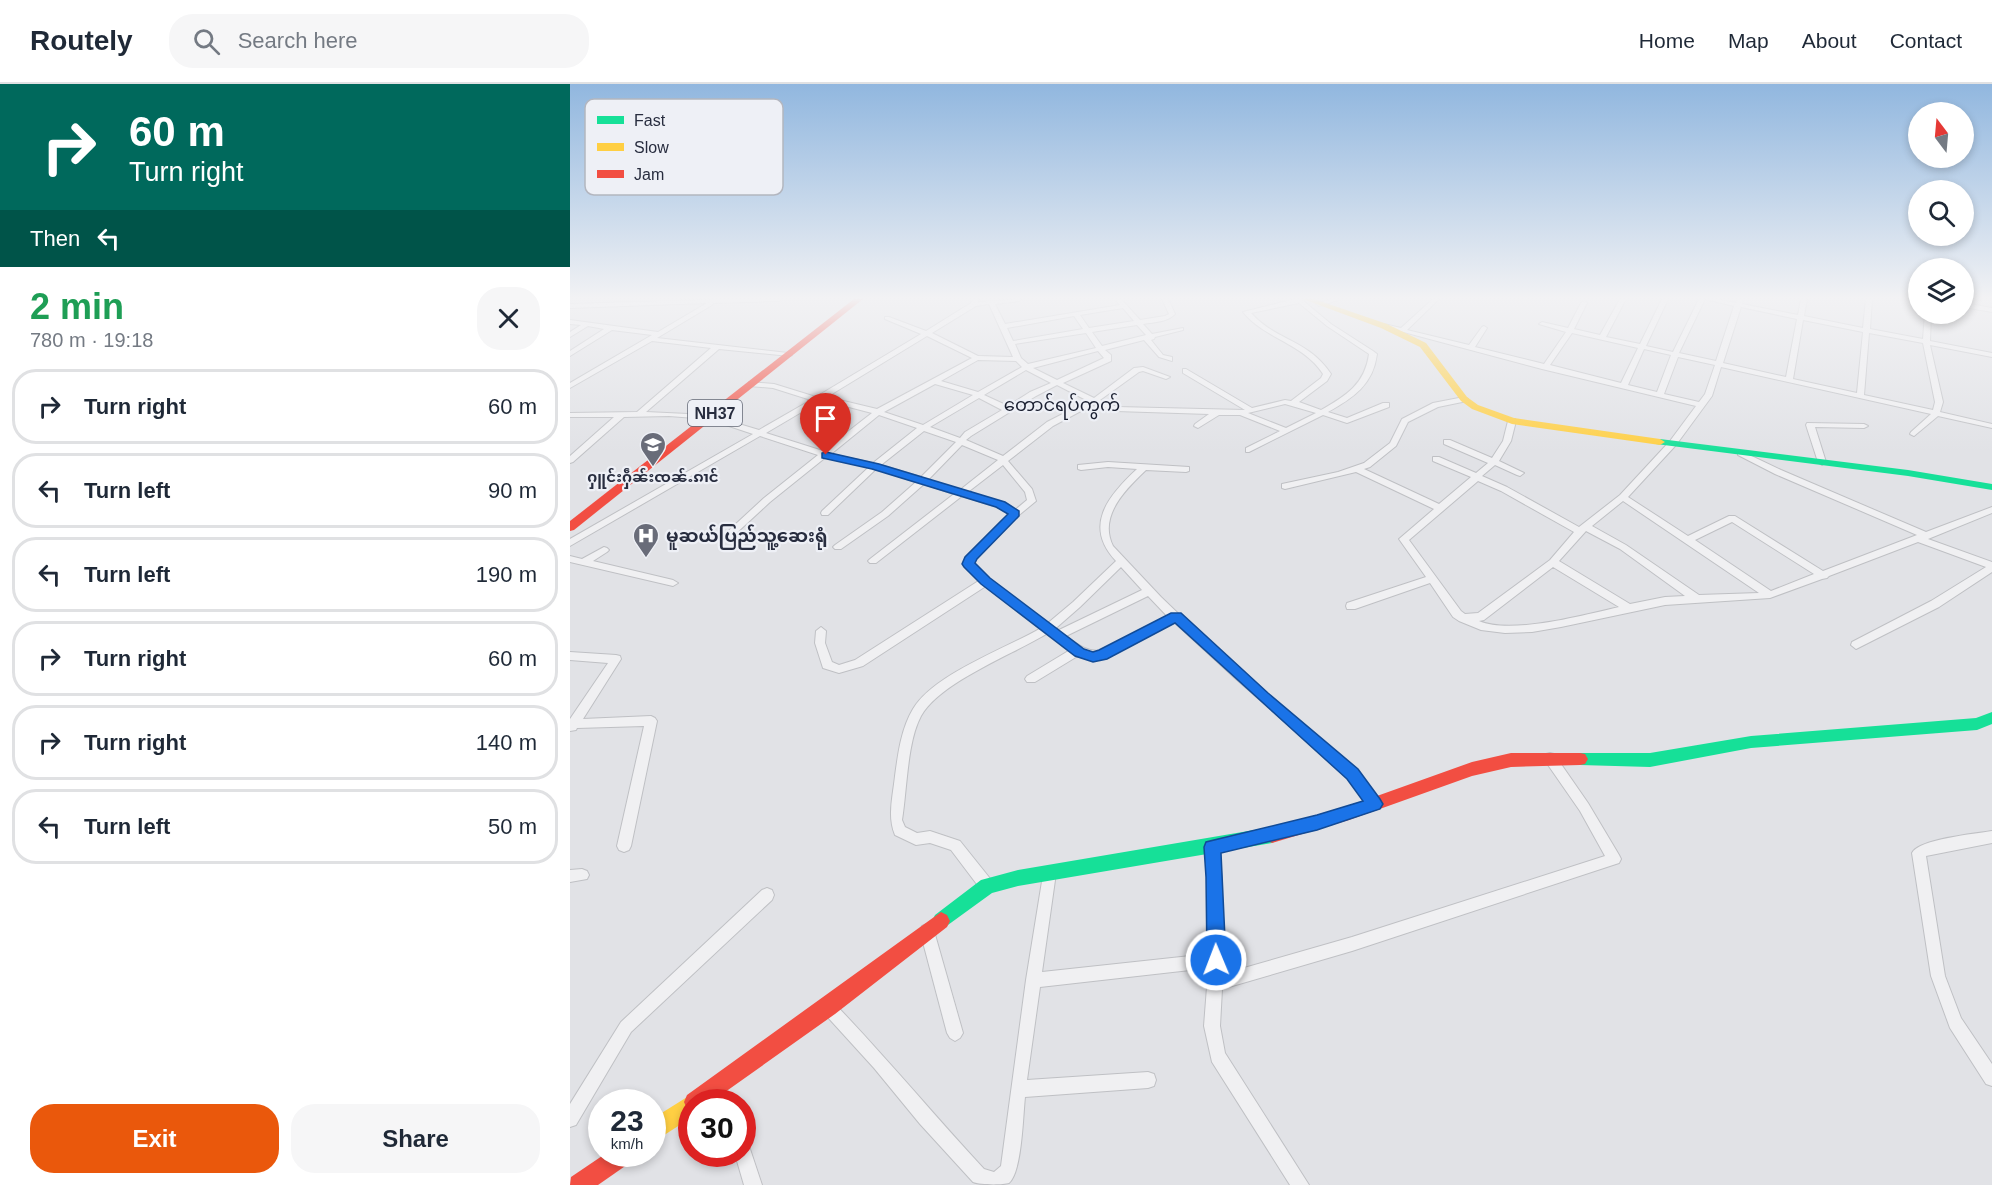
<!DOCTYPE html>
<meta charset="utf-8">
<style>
:root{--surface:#fff;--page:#f6f6f7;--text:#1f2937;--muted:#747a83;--line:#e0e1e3;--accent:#ea580c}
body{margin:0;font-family:Helvetica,"Noto Sans Myanmar",sans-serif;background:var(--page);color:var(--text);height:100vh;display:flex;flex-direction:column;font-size:22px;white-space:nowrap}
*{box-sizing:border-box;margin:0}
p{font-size:20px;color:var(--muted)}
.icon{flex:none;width:33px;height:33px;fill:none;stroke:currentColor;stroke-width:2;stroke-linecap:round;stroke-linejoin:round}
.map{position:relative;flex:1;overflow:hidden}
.panel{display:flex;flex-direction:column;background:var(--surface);width:570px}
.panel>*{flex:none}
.banner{background:#00695c;color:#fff;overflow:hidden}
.needle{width:39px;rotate:344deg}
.fabs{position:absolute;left:1338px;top:18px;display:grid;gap:12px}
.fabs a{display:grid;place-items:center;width:66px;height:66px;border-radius:50%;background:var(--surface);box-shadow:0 3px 9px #0003;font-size:30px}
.speed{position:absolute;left:18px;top:1005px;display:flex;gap:12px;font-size:30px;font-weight:700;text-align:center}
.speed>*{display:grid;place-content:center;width:78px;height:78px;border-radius:50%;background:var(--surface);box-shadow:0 3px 9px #0003;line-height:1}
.speed small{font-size:15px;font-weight:400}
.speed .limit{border:9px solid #d22;background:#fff;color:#111}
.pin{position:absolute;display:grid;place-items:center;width:51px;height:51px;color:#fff;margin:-62px -26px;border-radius:50% 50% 50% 0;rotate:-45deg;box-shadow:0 0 6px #0007}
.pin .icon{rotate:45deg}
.me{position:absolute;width:66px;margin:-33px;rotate:359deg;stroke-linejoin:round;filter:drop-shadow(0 0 4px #0008)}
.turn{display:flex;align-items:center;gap:21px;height:126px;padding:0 30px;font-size:27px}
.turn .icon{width:78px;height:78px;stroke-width:2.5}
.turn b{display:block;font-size:42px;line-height:51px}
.then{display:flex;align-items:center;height:57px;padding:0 30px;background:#0003;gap:12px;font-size:22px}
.round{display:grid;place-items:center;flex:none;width:63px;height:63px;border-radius:24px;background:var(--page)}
.headline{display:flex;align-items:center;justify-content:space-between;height:102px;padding:0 30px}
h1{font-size:36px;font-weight:600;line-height:45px;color:#1e9e55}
.action{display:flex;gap:12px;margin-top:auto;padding:12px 30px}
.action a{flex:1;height:69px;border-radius:24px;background:var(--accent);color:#fff;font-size:24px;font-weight:600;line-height:69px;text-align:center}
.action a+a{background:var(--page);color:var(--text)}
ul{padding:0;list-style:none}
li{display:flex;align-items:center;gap:18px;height:75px;margin:0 12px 9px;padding:0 18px;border:3px solid var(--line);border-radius:24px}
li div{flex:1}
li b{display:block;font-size:22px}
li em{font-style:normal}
header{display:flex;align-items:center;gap:36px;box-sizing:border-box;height:84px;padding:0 30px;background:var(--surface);border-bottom:2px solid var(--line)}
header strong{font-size:28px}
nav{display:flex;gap:33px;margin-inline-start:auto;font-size:21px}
.search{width:420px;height:54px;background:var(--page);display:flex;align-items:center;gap:15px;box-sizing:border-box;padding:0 21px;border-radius:24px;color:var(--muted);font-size:22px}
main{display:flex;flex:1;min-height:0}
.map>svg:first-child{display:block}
</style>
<header>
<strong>Routely</strong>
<div class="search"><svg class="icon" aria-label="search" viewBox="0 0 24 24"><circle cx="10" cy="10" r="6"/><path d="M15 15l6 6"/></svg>Search here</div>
<nav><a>Home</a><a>Map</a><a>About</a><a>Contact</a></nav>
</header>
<main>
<section class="panel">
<div class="banner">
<div class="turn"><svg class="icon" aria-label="right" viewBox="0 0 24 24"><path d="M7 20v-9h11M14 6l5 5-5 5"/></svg><div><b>60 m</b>Turn right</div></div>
<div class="then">Then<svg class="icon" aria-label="left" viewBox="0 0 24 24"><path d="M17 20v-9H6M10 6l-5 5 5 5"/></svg></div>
</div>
<div class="headline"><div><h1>2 min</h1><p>780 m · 19:18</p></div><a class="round"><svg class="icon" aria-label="close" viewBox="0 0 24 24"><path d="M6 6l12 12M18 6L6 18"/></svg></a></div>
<ul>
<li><svg class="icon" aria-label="right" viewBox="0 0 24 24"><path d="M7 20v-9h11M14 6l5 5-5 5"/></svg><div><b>Turn right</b></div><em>60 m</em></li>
<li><svg class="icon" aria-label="left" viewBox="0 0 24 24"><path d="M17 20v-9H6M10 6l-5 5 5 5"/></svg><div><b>Turn left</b></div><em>90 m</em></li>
<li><svg class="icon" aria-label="left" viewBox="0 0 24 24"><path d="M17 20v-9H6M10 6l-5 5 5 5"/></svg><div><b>Turn left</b></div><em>190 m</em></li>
<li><svg class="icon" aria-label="right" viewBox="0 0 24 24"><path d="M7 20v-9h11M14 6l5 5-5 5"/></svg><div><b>Turn right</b></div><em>60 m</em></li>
<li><svg class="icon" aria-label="right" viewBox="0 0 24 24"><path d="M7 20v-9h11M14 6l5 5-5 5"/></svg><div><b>Turn right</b></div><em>140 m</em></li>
<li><svg class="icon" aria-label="left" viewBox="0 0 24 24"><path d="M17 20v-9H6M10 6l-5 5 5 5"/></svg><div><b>Turn left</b></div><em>50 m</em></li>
</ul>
<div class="action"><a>Exit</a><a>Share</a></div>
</section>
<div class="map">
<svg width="1422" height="1101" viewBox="0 0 1422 1101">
<rect width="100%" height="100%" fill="#e1e2e6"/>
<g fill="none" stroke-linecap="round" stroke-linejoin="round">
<defs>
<g id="street">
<path d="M161 215H212L209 217 143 219 142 221 87 254 218 269 222 271 220 272 149 265 76 328 139 331 189 346 241 316 203 304 179 302V298L204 300 246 313 351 250 315 235V233H319L356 247 401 219 403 215H409L408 218 452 215 449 217 425 220 435 240 550 221 545 215H551L570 236 595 232 599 230 592 215H598L605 230C597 238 585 238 573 240L582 250 613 244V246L585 253 584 255 581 256 593 271 602 273V277L589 273 574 256 535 266 541 271V277L493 299 524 314 564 284 573 283 600 293 596 295 573 287 569 288 530 316 547 323 675 326 613 289V285H616L682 324 715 316 721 317 751 294 753 290C734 260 695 255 673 228L725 215H731L761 240 803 267 807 270C803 301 783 314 758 328L777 334 813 319H819V323L777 339 753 331 679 368H676V364L710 347 670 331H649L628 344 624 342 625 340 639 330 546 327 524 320 483 342 438 377 462 405 466 417 437 441 405 474 404 479 419 495 478 539 503 518 546 477C513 442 538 412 567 385L538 383 511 386 508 385V381L538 378 619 383V387L616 388 576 386C556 405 528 432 543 462L591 513 645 565 787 686 808 716 810 720 808 724 804 726 800 724 779 694 666 595 604 538 537 574C525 577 517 571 506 573L465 598H457L455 595 457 592 500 566 478 549C444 570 370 598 351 632 337 658 337 706 332 736L335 743 347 749 360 747 390 757 422 797 424 802 422 807 417 808 412 807 381 766 360 759 346 761 325 751C317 732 323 712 325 692 328 670 331 645 343 625 364 590 435 565 471 544L416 502 293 582 269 589 253 584 245 559 246 547 251 543 256 547 255 559 262 578 269 581 285 576 410 496 394 480 396 473 431 437 440 430 427 423 392 412 306 479H300L298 477 300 475 384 410 354 400 318 432 271 465H265L263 463 265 461 312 428 346 398 306 385 258 431H252L251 429 252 427 299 383 256 373 200 418 161 454H155L153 452 155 450 194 414 248 371 190 352 0 462V455L183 350 138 335 99 332 54 333 3 378 0 379V372L44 333H0V329L67 328 141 264 82 257 0 304V299L82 251 42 246 0 272V267L34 245 18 242 0 253V248L11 241 0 240V236L88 248 137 219 0 224V220ZM729 219 757 242 799 270C795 300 776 312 751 326L729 318 757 297 761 290C738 255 706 257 681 229ZM419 220 443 273 408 272 362 249 406 222ZM553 224 564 237 519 244 510 231ZM504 232 513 245 443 257 437 244ZM567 241 576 251 532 262 522 248ZM516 249 526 264 458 280 451 274 445 260ZM357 252 402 274 307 325 257 313ZM528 267 534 274 487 296 463 284ZM408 276 446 277 452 283 408 308 371 297ZM456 286 481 299 460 308 438 322 414 311ZM365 300 403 311 353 341 314 328ZM487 301 518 317 477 338 433 372 396 356 401 352 466 312ZM409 314 432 326 395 348 390 354 360 343ZM252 316 302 329 253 367 196 349ZM715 320 746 329 716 344 678 329ZM309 331 347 344 303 379 261 370ZM354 347 386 358 351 393 311 381ZM392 361 428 376 390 406 358 396ZM433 381 455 408 457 416 445 426 433 419 398 408ZM551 483 572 506 489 546 486 544 510 523ZM578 512 598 533 531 567C516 568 507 560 496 552Z"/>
<path d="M762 215H771L749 222 746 220Z"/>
<path d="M863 215H869L837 246 899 261 912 243 914 242 917 244 905 263 974 280 996 248 969 240 972 238 998 244 1011 219 1014 217 1017 219 1004 245 1030 251 1050 215H1056L1036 253 1070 260 1092 215H1098L1076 262 1103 268 1129 215H1146L1166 219 1167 215H1173L1172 220 1228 231 1231 215H1237L1234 232 1293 244 1296 215H1302L1300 245 1353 255 1355 230H1361L1360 257 1422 269V273L1360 261 1373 318 1370 328 1422 340V344L1368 332 1344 352 1340 350 1341 348 1361 330 1151 283 1142 312 1106 361 1058 413 1118 452 1159 432H1165L1253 487 1347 451 1205 390 1168 371V367H1171L1211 386 1356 448 1422 423V429L1358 455 1422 478V488L1369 523 1286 565 1281 561 1282 558 1361 517 1416 483 1348 458 1259 492 1257 494 1252 495 1200 514 1095 521 991 543 962 548 935 549 911 546 889 537 883 533 860 499 785 525H777L776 522 777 519 856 493 829 455 864 425 786 388 715 405 712 404V400L768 388 794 379 820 359 832 335 863 319 894 313 898 315 897 317 868 323 838 338 826 362 800 383 794 385 869 420 901 393 863 377V373H869L906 389 918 379 874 360V356H880L922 374 933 357 938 337 939 335H945L946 337 941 357 929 377 954 389 950 392 947 391 925 381 912 392 937 403 1009 443 1050 411 1100 357 1126 322 972 285 811 242 814 240 831 244ZM1135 215 1164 222 1146 277 1109 269ZM1171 223 1227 235 1216 293 1153 279ZM1233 236 1293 248 1287 309 1223 295ZM1002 249 1068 264 1051 299 980 281ZM1299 249 1353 259 1365 318 1363 326 1294 311ZM1074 265 1101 271 1087 308 1058 301ZM1108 273 1145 281 1135 310 1129 318 1094 310ZM908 397 931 407 1004 448 980 476 908 529 895 530 891 527 839 456ZM1053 417 1189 509 1129 511 1056 461 1022 442ZM1162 438 1244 490 1201 507 1125 456ZM1016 447 1050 465 1115 512 1095 513 1060 520 989 477ZM983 483 1049 523C1014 531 941 551 909 537L914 536Z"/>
<path d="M1394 219 1422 224V228L1394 223Z"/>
<path d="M1237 339 1294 340 1298 342 1294 344 1245 343 1256 378 1252 381 1248 378 1236 341Z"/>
<path d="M34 463 37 464 39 466 37 468 23 477 103 496 108 499 103 502 0 478V472L12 475Z"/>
<path d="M0 568 46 571 50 572 51 575 13 635 81 632 85 634 87 637 61 762 59 766 54 768 49 766 47 762 74 642 7 644 6 646 0 647V635L38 579 0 576Z"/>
<path d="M980 669 984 670 1018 719 1049 771 1051 775 1049 779 782 867 652 905 650 942 655 969 739 1101H720L642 978 634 942 637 903 636 900 638 884 470 903 457 996 578 988 584 990 586 996 584 1002 578 1004 455 1013C453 1031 452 1088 439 1099 433 1101 410 1101 403 1098L350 1040 304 984 253 928 250 923 253 918 258 915 263 918C315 972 363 1030 414 1085L424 1088 431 1082 456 896 474 785 479 783 484 785 486 789 472 888 639 870 638 793 635 763 637 759 642 757 647 759 652 793 653 890 782 853 1035 772 1010 727 976 678 974 674 976 670Z"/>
<path d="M1422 747V759L1356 772 1375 892 1391 934 1422 980V1002L1416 1000 1380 944 1361 892 1342 769C1349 755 1405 750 1422 747Z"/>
<path d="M12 785 17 787 19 791 17 795 0 798V786Z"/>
<path d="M197 804 202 806 204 811 202 816 61 948 6 1041 0 1043V1020L51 938 192 806Z"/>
<path d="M357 840 362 842 364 847 393 949 390 954 385 957 380 954 377 949 350 847 352 842Z"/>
<path d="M147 994 153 996 162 1018H146L139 1002 141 996Z"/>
<path d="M172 1057 178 1059 192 1101H174L165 1070H172Z"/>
</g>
</defs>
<use href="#street" stroke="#bfc0c4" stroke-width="2"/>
<use href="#street" fill="#f0f0f2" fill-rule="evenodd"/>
<g fill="#16e098" fill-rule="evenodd">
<path d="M1090 355 1338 386 1422 400V406L1338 392 1086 360V356Z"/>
<path d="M1422 628V640L1407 646 1181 664 1080 683 1010 681 1005 680 1002 675 1005 670 1010 669H1080L1181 652 1406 634Z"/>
<path d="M702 743 708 746 710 751 708 756 702 759 448 802 422 809 371 846 365 843 362 837 365 831 411 796 448 786Z"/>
</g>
<g fill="#ffcf43" fill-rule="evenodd">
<path d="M733 215H744L817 240 856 259 897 313 908 321 944 334 1090 355 1095 358 1090 361 942 340 902 325 891 317 850 263 811 244Z"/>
<path d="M122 1010 129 1013 132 1018H122V1033L82 1059V1035Z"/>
</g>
<g fill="#f24e42" fill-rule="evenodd">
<path d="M284 215H293L4 446 0 447V437Z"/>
<path d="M941 669H1010L1015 670 1018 675 1015 680 1010 681 941 683 902 692 779 736 702 759 696 756 694 751 696 746 702 743 779 722 902 678Z"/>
<path d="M371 828 377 831 380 837 377 843 265 930 141 1018H122V1027L117 1025 114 1018 117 1011Z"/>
<path d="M35 1070H64L61 1078 28 1101H0L1 1093Z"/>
</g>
</g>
<linearGradient id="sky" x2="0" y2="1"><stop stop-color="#91b7df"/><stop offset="0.58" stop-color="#f2f2f4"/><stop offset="1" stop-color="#f2f2f4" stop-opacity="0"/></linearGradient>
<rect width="1422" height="369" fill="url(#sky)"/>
<path fill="#1a73e8" stroke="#114b97" stroke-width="1.5" d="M256 368 309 380 435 418 449 427V432L407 475 405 479 420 494 514 565 523 568 529 566 601 529H611L698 609 788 685 810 715 813 720 810 725 747 746 651 769 656 876 653 882 646 885 640 882 637 876 636 793 634 763 636 758 747 731 793 717 777 695 605 539 537 575 523 578 505 572 411 500 394 483 392 480 395 473 438 430 426 423 302 385 252 374V369Z"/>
<defs>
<symbol id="school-pin" viewBox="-11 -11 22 30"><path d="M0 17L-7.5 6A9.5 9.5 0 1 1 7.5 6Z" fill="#696c79" stroke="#eef0f6"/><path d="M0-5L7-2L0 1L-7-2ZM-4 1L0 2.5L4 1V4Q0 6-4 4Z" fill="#fff"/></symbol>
<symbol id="hospital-pin" viewBox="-11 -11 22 30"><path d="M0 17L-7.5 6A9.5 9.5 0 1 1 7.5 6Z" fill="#696c79" stroke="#eef0f6"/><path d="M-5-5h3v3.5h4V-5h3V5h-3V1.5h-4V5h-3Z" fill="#fff"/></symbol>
</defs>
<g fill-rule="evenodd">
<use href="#school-pin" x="68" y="346" width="30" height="40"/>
<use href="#hospital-pin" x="61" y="437" width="30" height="40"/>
</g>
<g text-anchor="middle" stroke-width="4.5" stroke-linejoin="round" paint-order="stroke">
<g font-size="15" font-weight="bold" fill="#282d3f" stroke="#eef0f6">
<text x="83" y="398">ႁူင်းႁဵၼ်းၸၼ်ႉၵၢင်</text>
</g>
<rect fill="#eef0f6" stroke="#636876" stroke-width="1.5" x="118" y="316" width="54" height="26" rx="4.5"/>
<g font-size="16" font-weight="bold" fill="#282d3f">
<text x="145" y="335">NH37</text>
</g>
<g font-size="18" fill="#1a1f30" stroke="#eef0f6">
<text x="492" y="327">တောင်ရပ်ကွက်</text>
</g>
<g font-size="18" font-weight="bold" fill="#282d3f" stroke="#eef0f6" text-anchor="start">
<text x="96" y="458">မူဆယ်ပြည်သူ့ဆေးရုံ</text>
</g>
</g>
<rect x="15" y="15" width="198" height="96" rx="9" fill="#eef0f6" stroke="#b3b6bf" stroke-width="1.5"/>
<rect x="27" y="32" width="27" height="8" fill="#16e098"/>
<rect x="27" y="59" width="27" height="8" fill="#ffcf43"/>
<rect x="27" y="86" width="27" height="8" fill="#f24e42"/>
<g font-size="16" fill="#282d3f">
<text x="64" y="42">Fast</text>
<text x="64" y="69">Slow</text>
<text x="64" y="96">Jam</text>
</g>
</svg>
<div class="fabs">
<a><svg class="needle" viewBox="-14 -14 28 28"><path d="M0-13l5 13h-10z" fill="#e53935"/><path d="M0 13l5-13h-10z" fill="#747a83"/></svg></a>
<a><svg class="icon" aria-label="search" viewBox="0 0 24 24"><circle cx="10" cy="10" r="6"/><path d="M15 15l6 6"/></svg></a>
<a><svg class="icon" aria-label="layers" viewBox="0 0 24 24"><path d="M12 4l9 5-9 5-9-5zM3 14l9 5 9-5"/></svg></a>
</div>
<div class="speed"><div>23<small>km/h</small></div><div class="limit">30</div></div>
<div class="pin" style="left:256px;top:371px;background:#d93025"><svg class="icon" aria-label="arrive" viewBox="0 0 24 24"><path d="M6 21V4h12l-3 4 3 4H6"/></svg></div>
<svg class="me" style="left:646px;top:876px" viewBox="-20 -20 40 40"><circle r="17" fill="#1a73e8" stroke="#fff" stroke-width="3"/><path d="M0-11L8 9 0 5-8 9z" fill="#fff"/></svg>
</div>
</main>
